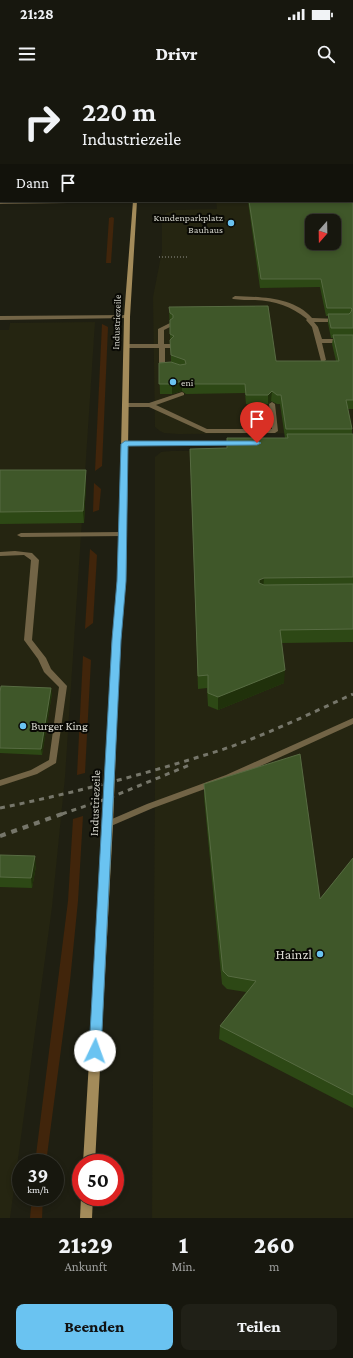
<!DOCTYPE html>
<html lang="de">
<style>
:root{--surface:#17170e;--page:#202017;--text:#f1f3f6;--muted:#9e9f9e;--line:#36362e;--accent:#6ac3f1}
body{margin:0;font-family:"Crimson Pro",serif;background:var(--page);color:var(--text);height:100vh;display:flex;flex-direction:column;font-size:15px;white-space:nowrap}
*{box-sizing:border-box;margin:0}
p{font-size:13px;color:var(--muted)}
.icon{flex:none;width:22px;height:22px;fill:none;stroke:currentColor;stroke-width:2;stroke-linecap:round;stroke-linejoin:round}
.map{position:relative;height:1138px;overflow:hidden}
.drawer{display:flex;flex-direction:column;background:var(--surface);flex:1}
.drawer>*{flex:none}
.banner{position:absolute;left:0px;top:0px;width:353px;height:122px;box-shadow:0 2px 6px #0003,0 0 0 1px var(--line);background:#17170e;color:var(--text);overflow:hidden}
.needle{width:26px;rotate:200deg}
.tools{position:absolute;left:305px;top:134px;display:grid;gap:8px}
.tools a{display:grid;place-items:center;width:36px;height:36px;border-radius:8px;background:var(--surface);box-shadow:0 2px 6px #0003,0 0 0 1px var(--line);font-size:20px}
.speed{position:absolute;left:12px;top:1074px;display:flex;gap:8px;font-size:20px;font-weight:700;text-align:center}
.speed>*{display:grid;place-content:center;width:52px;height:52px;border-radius:50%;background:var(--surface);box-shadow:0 2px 6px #0003,0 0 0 1px var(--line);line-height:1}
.speed small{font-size:10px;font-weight:400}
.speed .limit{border:6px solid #d22;background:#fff;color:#111}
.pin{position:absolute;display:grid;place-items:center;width:34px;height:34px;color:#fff;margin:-41px -17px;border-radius:50% 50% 50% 0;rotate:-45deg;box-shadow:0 0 4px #0007}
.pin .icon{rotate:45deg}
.me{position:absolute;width:44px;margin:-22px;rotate:3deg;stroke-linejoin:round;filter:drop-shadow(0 0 3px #0008)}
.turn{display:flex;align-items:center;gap:14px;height:84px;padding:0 16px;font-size:18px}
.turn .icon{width:52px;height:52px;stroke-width:2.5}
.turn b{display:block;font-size:28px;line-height:34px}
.then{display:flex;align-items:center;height:38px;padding:0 16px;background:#0003;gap:8px;font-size:15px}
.eta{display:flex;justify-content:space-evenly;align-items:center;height:68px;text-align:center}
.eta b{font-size:24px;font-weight:800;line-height:28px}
.primary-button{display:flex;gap:8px;margin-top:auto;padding:8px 16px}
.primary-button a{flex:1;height:46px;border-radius:8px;background:var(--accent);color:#111;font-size:16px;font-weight:800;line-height:46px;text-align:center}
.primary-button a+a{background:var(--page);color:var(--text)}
.status{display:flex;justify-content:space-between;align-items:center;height:28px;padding:0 20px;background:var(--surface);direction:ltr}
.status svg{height:11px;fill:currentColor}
header{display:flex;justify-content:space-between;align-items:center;height:52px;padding:0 16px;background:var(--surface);font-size:18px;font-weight:800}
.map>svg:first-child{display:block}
</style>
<div class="status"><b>21:28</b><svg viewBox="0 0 49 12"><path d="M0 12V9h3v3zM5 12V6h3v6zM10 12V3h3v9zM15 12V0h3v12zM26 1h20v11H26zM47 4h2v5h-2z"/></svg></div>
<header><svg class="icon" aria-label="menu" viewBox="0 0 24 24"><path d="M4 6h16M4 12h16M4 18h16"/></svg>Drivr<svg class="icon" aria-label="search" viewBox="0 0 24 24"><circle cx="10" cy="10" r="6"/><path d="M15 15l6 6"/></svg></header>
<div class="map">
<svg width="353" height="1138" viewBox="0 0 353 1138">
<rect width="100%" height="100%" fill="#1f1f12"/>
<g fill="#252511" fill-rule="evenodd">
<path d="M352 60 353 353 178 354 164 353 160 351 155 347 153 217 162 171V138L166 133 176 130 217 129 216 121H352ZM312 141H334V163H312Z"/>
<path d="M95 242 65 697 52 827 10 1138H0V250H9L10 243Z"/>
<path d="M353 370V1138H152L155 708V377L161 372 171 371Z"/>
</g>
<g fill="#41250b">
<path d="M112 137 114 138 111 183H106L109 138Z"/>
<path d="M102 244 108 247 102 386 95 391Z"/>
<path d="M94 403 101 409 99 430 93 432Z"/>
<path d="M90 469 97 475 93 543 85 549Z"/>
<path d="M83 576 91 580 85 693 77 695Z"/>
<path d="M83 736 78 821 70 901 46 1083H35L68 821 73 739Z"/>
<path d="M32 1117H43L42 1138H30Z"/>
</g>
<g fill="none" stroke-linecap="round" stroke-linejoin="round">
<path stroke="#6f6f64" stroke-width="1.5" stroke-dasharray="1 2" stroke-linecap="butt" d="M159 177H188"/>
<g fill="#726446" fill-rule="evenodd">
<path d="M133 121H224L222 122H135Z"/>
<path d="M235 216C261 217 294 217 312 238L340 239V241L338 242H314L318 247 322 259H353V263H322L326 280 323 282 321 281 312 247 306 240 307 239C291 226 275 221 255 220 248 220 240 220 233 219L232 218Z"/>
<path d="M127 235 130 237 129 238 0 240V236Z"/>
<path d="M170 243 172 244V246L164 250V264H170L173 266 170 268H165V283L172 286V288H168L159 284V268H127L124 266 127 264H158V249Z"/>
<path d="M182 312 184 313V315L156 325 207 349H272L269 324 272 322 275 324 278 351 275 353H206L149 327H126L123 325 126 323H149Z"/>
<path d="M122 452H125L126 454 125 456 21 457 17 455 21 453Z"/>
<path d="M15 471 32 473 39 480 32 560 46 578 51 589 67 606 56 683 37 694 0 706V700L31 690 49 680 59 607 44 592 38 579 24 560 31 480 24 475 0 476V472Z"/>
<path d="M353 638V644L232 699 153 728 111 746H105L103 744 105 742 147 724 226 695Z"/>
</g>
<g fill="#726446" fill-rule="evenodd">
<path d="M137 121 135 122 0 124V122Z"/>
<path d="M236 361 238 362V364L125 366 122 364 125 362Z"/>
</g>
<g fill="#a38b5a" fill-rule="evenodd">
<rect x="128" y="0" width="4" height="1"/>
<path d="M133 121H137L130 237 126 501 120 560 113 744 95 1083H83L103 744 112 560 118 501 124 237Z"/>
<path d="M81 1117H93L92 1138H80Z"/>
</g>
<g stroke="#76766a" stroke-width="3" stroke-dasharray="5 5" stroke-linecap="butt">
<path d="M0 728C69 714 138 696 205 675 256 660 305 636 353 614"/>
<path d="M62 734 109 718 192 684"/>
</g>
<path stroke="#76766a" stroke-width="4" stroke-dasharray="6 6" stroke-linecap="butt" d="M0 756 65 733"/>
</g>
<g fill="#2d4815">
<path d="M0 0 1 1V40H0Z"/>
<path d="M353 0V329H348L352 349V354H353V562L282 563 284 603 218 630 208 626 207 608 198 609 190 369 227 368V358H285L280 324H277L271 321 268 324H246L245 313 186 314 182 311 172 314H160L159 283 171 282 169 227 276 281H336L332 264 333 258H331L328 243V236H326L320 207 260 208 248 121H352V1Z"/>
<path d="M0 390H86V402L84 443 0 444Z"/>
<path d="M0 612 52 613 42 675 0 673Z"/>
<path d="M204 704 320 819 353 778V1028L219 959 220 946 246 912 227 909 222 904 204 717Z"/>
<path d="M0 775 36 786 32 808 0 807Z"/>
</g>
<g fill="#20310b">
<path d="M182 301V311L172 314V304Z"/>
<path d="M272 311 271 321 268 324V315Z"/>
<path d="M86 390V402L84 443 83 431Z"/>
<path d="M264 498 263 510 258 513 259 500Z"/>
<path d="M285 590 284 603 218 630V617Z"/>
<path d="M51 608 52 613 42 675 41 669Z"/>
<path d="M35 776 36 786 32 808 31 798Z"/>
</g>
<g fill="#3f5729" stroke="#576b42" fill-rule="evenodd">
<path d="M0 0H97V1H1V33H0Z"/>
<path d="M161 0H353V47H352V1H161Z"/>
<path d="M352 51H353V248H331L328 234H349L351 232 352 229 351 228H327L321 199H261L249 121H352ZM312 141H334V163H312Z"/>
<path d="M268 226 276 281H339L333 255H353V320H346L352 349H286L281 315H277L272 311 268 315H246L245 304H186L182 301 172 304H159V283L171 282 180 285 186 284 185 280 171 275 170 260 174 256 170 254V240L173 238V235L170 233 169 227Z"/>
<path d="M287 354H353V497L264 498 259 500V503L264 505 353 504V549L280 550 285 590 218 617 208 613V595L198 596 190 369 227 368V358H288Z"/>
<path d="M0 390H86L83 431 0 432Z"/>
<path d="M1 606 51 608 41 669 0 668V612Z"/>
<path d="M300 674 320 819 353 778V1015L220 946 256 901 228 896 223 891 204 704Z"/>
<path d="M0 775 35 776 31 798 0 797Z"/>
</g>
<path fill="#6ac3f1" stroke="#457f9d" d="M125 361H257L261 363 257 365 128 366 126 501 121 560 101 971 100 974 95 976 91 974 89 971 112 560 117 501 121 364Z"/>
<g fill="#6ac3f1" stroke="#090904" stroke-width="1.5">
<circle cx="231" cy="143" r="4"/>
<circle cx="173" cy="302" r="4"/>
<circle cx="23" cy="646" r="4"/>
<circle cx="320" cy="874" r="4"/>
</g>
<g text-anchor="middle" stroke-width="4" stroke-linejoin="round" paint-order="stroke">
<g font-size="10" fill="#d6d6cd" stroke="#090904" text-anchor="end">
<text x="223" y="141">Kundenparkplatz<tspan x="223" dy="12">Bauhaus</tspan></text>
<text x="181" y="306" text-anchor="start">eni</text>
</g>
<g font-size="10" fill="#d6d6cd" stroke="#090904">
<text transform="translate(116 242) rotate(-88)" y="4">Industriezeile</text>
</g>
<g font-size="12" fill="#d6d6cd" stroke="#090904" text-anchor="start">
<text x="31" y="650">Burger King</text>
</g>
<g font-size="12" fill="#d6d6cd" stroke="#090904">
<text transform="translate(95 723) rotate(-88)" y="4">Industriezeile</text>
</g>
<g font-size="14" fill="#d6d6cd" stroke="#090904" text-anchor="end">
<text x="312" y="879">Hainzl</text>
</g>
</g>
</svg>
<div class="tools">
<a><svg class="needle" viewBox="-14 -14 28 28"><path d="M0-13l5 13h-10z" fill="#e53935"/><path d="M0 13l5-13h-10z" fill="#9e9f9e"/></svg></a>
</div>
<div class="speed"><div>39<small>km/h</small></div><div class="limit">50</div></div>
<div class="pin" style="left:257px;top:363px;background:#d93025"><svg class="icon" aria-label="arrive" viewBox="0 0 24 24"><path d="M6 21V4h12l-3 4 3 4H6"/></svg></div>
<svg class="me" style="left:95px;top:971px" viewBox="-20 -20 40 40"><circle r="19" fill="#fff"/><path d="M0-13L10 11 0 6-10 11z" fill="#6ac3f1"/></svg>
<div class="banner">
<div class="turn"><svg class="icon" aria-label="right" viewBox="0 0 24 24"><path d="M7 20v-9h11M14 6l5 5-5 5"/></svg><div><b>220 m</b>Industriezeile</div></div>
<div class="then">Dann<svg class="icon" aria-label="arrive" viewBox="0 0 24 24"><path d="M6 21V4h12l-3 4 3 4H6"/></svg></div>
</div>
</div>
<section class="drawer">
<div class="eta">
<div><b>21:29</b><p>Ankunft</p></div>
<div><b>1</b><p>Min.</p></div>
<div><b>260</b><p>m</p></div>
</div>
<div class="primary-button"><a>Beenden</a><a>Teilen</a></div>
</section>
